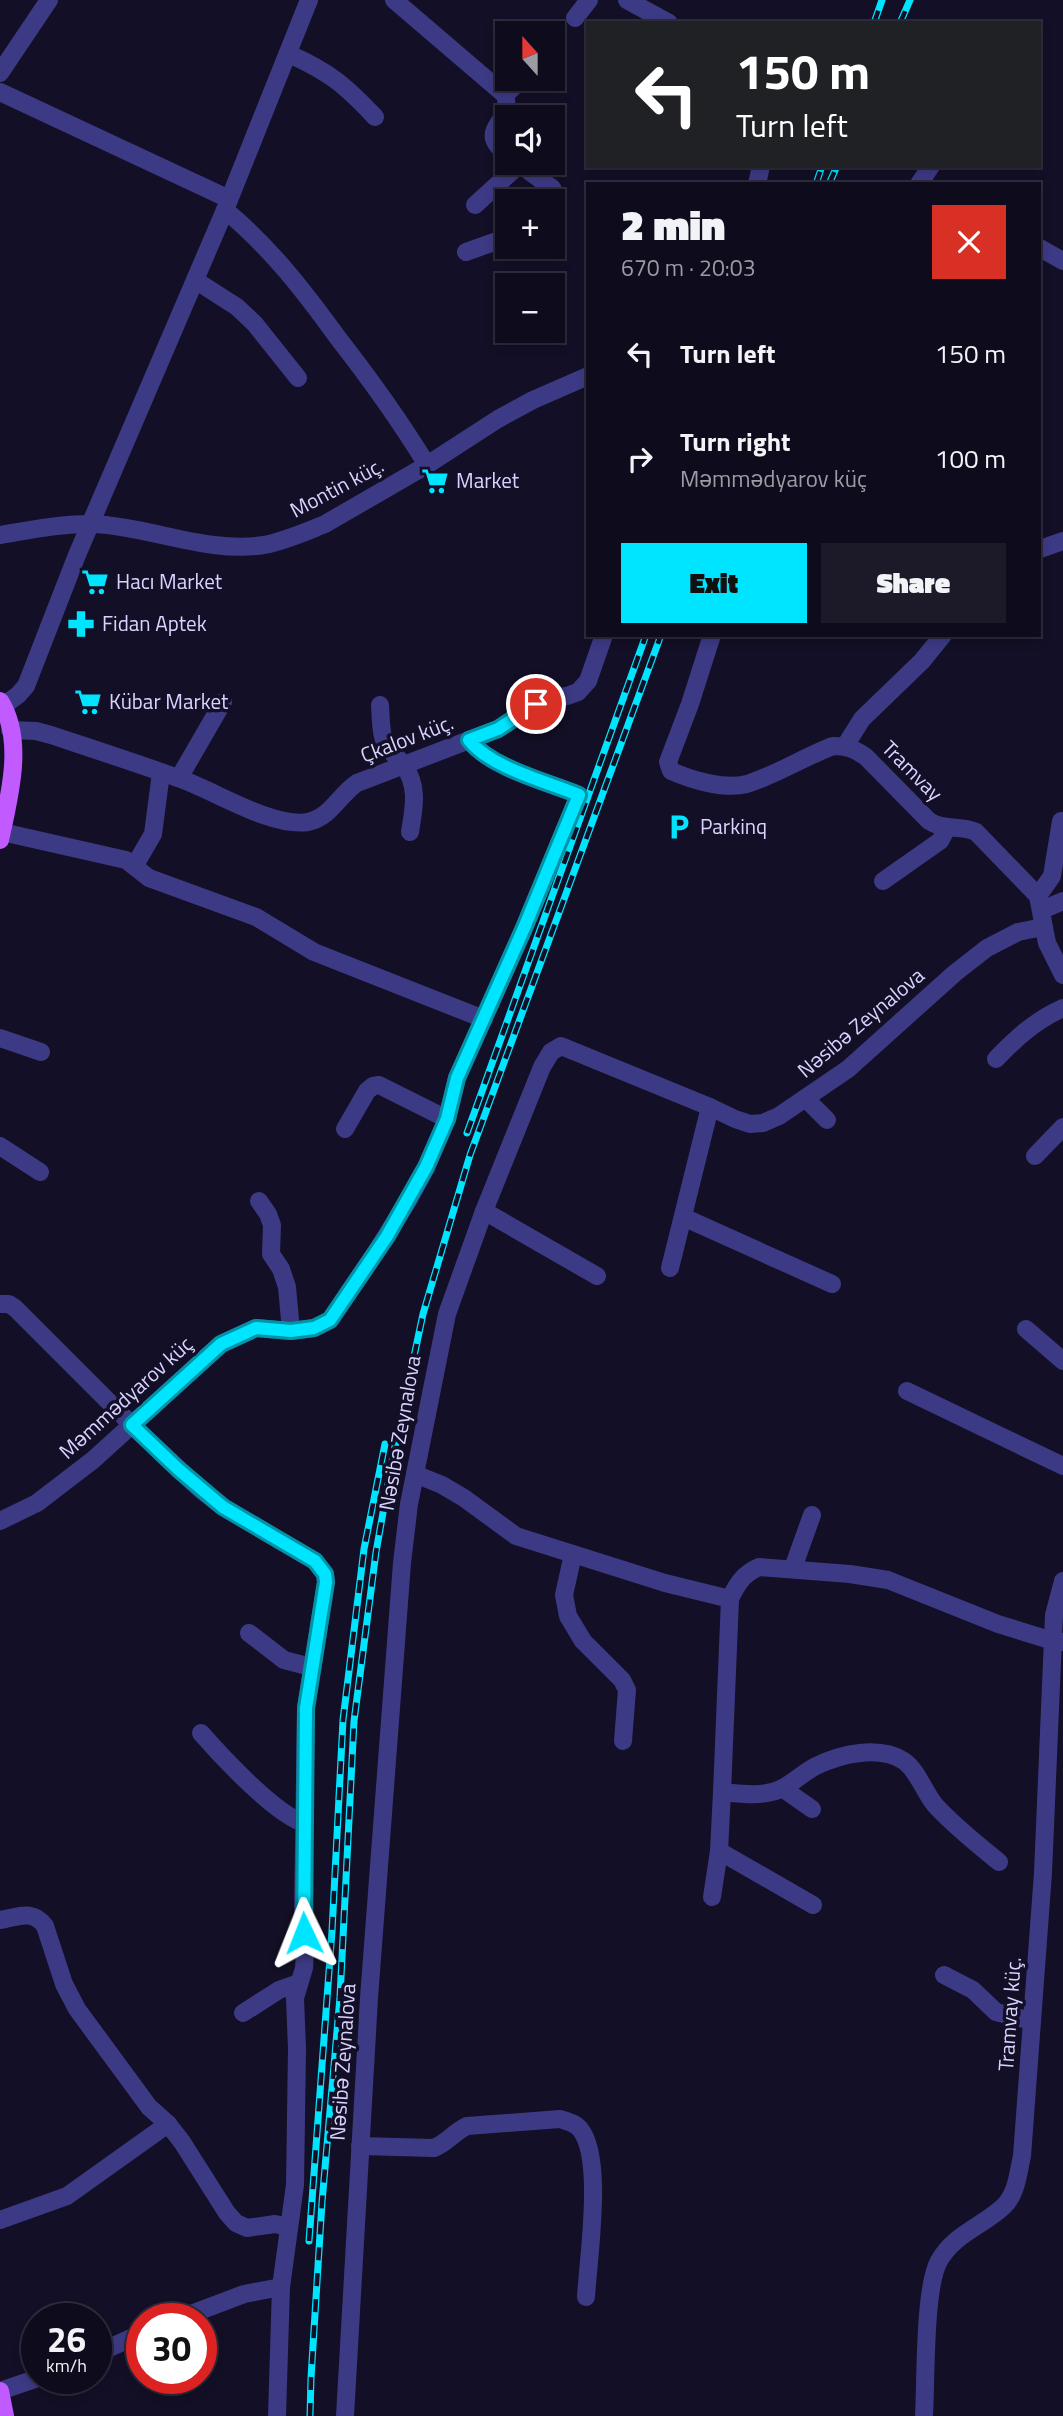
<!DOCTYPE html>
<meta charset="utf-8">
<style>
:root{--surface:#0e0b1c;--page:#1c1929;--text:#f1f3f6;--muted:#9b9ba3;--line:#2e2b3b;--accent:#00e5ff}
body{margin:0;font-family:"Titillium Web",sans-serif;background:var(--page);color:var(--text);height:100vh;display:flex;flex-direction:column;font-size:26px;white-space:nowrap}
*{box-sizing:border-box;margin:0}
p{font-size:23px;color:var(--muted)}
.icon{flex:none;width:38px;height:38px;fill:none;stroke:currentColor;stroke-width:2;stroke-linecap:round;stroke-linejoin:round}
.map{position:relative;flex:1;overflow:hidden}
.sheet{position:absolute;left:586px;top:182px;width:455px;height:455px;display:flex;flex-direction:column;background:var(--surface);border-radius:0px;box-shadow:0 4px 10px #0003,0 0 0 2px var(--line)}
.sheet>*{flex:none}
.top-card{position:absolute;left:586px;top:21px;width:455px;height:147px;border-radius:0px;box-shadow:0 4px 10px #0003,0 0 0 2px var(--line);background:#202124;color:#fff;overflow:hidden}
.needle{width:46px;rotate:339deg}
.fabs{position:absolute;left:495px;top:21px;display:grid;gap:14px}
.fabs a{display:grid;place-items:center;width:70px;height:70px;border-radius:0px;background:var(--surface);box-shadow:0 4px 10px #0003,0 0 0 2px var(--line);font-size:35px}
.speed{position:absolute;left:21px;top:2303px;display:flex;gap:14px;font-size:35px;font-weight:700;text-align:center}
.speed>*{display:grid;place-content:center;width:91px;height:91px;border-radius:50%;background:var(--surface);box-shadow:0 4px 10px #0003,0 0 0 2px var(--line);line-height:1}
.speed small{font-size:18px;font-weight:400}
.speed .limit{border:10px solid #d22;background:#fff;color:#111}
.pin{position:absolute;display:grid;place-items:center;width:60px;height:60px;color:#fff;margin:-30px;border:4px solid #fff;border-radius:50%;box-shadow:0 2px 7px #0007}
.me{position:absolute;width:77px;margin:-38px;rotate:358deg;stroke-linejoin:round;filter:drop-shadow(0 0 5px #0008)}
.turn{display:flex;align-items:center;gap:24px;height:147px;padding:0 35px;font-size:32px}
.turn .icon{width:91px;height:91px;stroke-width:2.5}
.turn b{display:block;font-size:49px;line-height:60px}
.round{display:grid;place-items:center;flex:none;width:74px;height:74px;border-radius:0px;background:var(--page)}
.head{display:flex;align-items:center;justify-content:space-between;height:119px;padding:0 35px}
h1{font-size:42px;font-weight:800;line-height:52px}
.cta{display:flex;gap:14px;margin-top:auto;padding:14px 35px}
.cta a{flex:1;height:80px;border-radius:0px;background:var(--accent);color:#111;font-size:28px;font-weight:800;line-height:80px;text-align:center}
.cta a+a{background:var(--page);color:var(--text)}
ul{padding:0;list-style:none}
li{display:flex;align-items:center;gap:21px;height:105px;padding:0 35px}
li div{flex:1}
li b{display:block;font-size:26px}
li em{font-style:normal}
.map>svg:first-child{display:block}
</style>
<div class="map">
<svg width="1063" height="2416" viewBox="0 0 1063 2416">
<rect width="100%" height="100%" fill="#130f26"/>
<g fill="none" stroke-linecap="round" stroke-linejoin="round">
<g stroke="#3d3a85" stroke-width="18">
<path d="M394 0 505 95C514 124 473 129 508 155"/>
<path d="M627 0 669 23"/>
<path d="M575 18 589 0"/>
<path d="M289 54C329 72 344 84 375 117"/>
<path d="M0 73 49 0"/>
<path d="M0 92 229 199"/>
<path d="M505 95 522 79"/>
<path d="M518 163 552 188 555 194 553 204"/>
<path d="M757 184 761 166"/>
<path d="M919 184 931 166"/>
<path d="M475 205 520 164"/>
<path d="M225 210C270 247 304 291 338 338 370 379 400 421 427 465"/>
<path d="M1040 248 1063 261"/>
<path d="M466 252 508 237"/>
<path d="M195 280 237 307 255 324 298 378"/>
<path d="M0 535C31 530 64 523 95 524 150 527 210 554 264 545 285 541 305 532 325 524L427 465 498 419 533 400 588 376"/>
<path d="M1040 549 1063 541"/>
<path d="M712 635 690 704 668 762 671 771C692 780 724 790 747 784 776 775 804 757 833 746 847 746 855 749 866 757L929 821C944 831 961 825 976 832L1038 896 1047 943 1063 975"/>
<path d="M380 705C381 717 380 732 385 743 389 751 397 757 403 764 419 786 414 807 410 832"/>
<path d="M3 706 18 695 26 686 77 555 225 210 309 0"/>
<path d="M10 730 36 731 51 735C93 749 136 763 178 778 214 790 271 828 308 822 331 817 339 795 357 783L498 729 536 704 551 698 567 696 578 692 588 681 604 635"/>
<path d="M845 746 862 719 922 661 943 635"/>
<path d="M179 778 223 702"/>
<path d="M2 832 126 860 149 878 256 917 314 952 484 1019"/>
<path d="M135 865 153 834 161 773"/>
<path d="M883 881 940 841 947 828"/>
<path d="M1038 896 1052 876 1061 821"/>
<path d="M1042 910 1063 901"/>
<path d="M0 1038 41 1052"/>
<path d="M996 1059C1016 1038 1036 1020 1063 1008"/>
<path d="M806 1099 827 1120"/>
<path d="M345 1129 367 1091 373 1086 379 1085 447 1119"/>
<path d="M0 1146 40 1172"/>
<path d="M1035 1156 1063 1127"/>
<path d="M259 1201 268 1214 272 1225 271 1254 281 1269 287 1287 291 1331"/>
<path d="M484 1211 597 1276"/>
<path d="M683 1217 832 1284"/>
<path d="M670 1268 710 1107"/>
<path d="M0 1304H9L15 1308 132 1425 201 1490 223 1507 315 1561 325 1574 326 1582 306 1708 303 1913 305 1952 304 1968 295 1998 297 2049 295 2185 281 2287 277 2416"/>
<path d="M1026 1329 1063 1361"/>
<path d="M907 1391 1063 1466"/>
<path d="M415 1474 442 1485 464 1498 516 1536 665 1583 730 1599C737 1584 743 1574 759 1567L850 1574 888 1580 998 1624 1053 1641 1063 1642"/>
<path d="M0 1521 37 1503 93 1460 221 1344 256 1328 291 1331 314 1328 330 1320 376 1252 408 1201 426 1168 447 1119 457 1078 524 928 579 795C546 782 491 768 469 740"/>
<path d="M573 1554 564 1595 568 1616 583 1641 622 1680 627 1690 623 1741"/>
<path d="M793 1568 812 1515"/>
<path d="M249 1633 284 1660 311 1667"/>
<path d="M201 1733C222 1757 276 1815 304 1823"/>
<path d="M782 1788 812 1809"/>
<path d="M722 1792C742 1794 762 1797 781 1789 793 1783 804 1772 816 1766 841 1754 879 1745 904 1761 918 1771 924 1792 935 1805 954 1826 977 1844 999 1862"/>
<path d="M719 1851 813 1905"/>
<path d="M712 1897 719 1851 722 1792 730 1599"/>
<path d="M0 1920C19 1917 32 1909 45 1926L64 1984 77 2009 149 2107 168 2124 182 2142 227 2213 236 2223 247 2228 275 2224 289 2227"/>
<path d="M944 1975 973 1990 996 2012 1032 2021"/>
<path d="M243 2013 279 1990 299 1983"/>
<path d="M360 2146 434 2148C447 2143 454 2132 467 2126L560 2119C567 2121 575 2123 580 2129 604 2158 588 2259 586 2297"/>
<path d="M0 2220 67 2196 168 2124"/>
<path d="M178 2319 244 2294 281 2287"/>
<path d="M96 2354 142 2333"/>
<path d="M0 2391 38 2378"/>
<path d="M345 2416 369 1998 402 1563 409 1504 447 1314 484 1211 542 1067 551 1052 561 1046 710 1107 735 1119 750 1124 763 1123 779 1116 848 1069 955 973 987 948 1018 932 1043 927"/>
<path d="M924 2416C926 2382 924 2287 939 2261 954 2234 983 2226 1004 2206 1017 2193 1018 2173 1022 2156L1043 1873 1054 1615 1063 1581"/>
</g>
<g stroke="#c25bff" stroke-width="18">
<path d="M0 701C25 740 9 798 0 840"/>
<path d="M0 2391 5 2416"/>
</g>
<defs>
<g id="rail">
<path d="M874 23 882 0"/>
<path d="M900 23 910 0"/>
<path d="M816 184 822 166"/>
<path d="M829 184 837 166"/>
<path d="M467 1133 646 635"/>
<path d="M309 2241 332 1931 343 1720 364 1549 385 1444"/>
<path d="M310 2416 311 2378 322 2202 340 1997 354 1721 376 1552 394 1451 423 1314 470 1155 661 635"/>
</g>
</defs>
<use href="#rail" stroke="#00e5ff" stroke-width="7"/>
<use href="#rail" stroke="#130f26" stroke-width="4.5" stroke-dasharray="13" stroke-linecap="butt"/>
</g>
<g fill="none" stroke-linecap="round" stroke-linejoin="round">
<defs>
<path id="route" d="M304 1933 306 1708 326 1582 325 1574 315 1561 223 1507 178 1469 132 1425 221 1344 256 1328 291 1331 314 1328 330 1320 387 1236 426 1167 447 1119 457 1078 524 928 579 795C545 781 491 768 469 740L498 729 536 704"/>
</defs>
<use href="#route" stroke="#0095a6" stroke-width="18"/>
<use href="#route" stroke="#00e5ff" stroke-width="12"/>
</g>
<defs>
<symbol id="supermarket-bare" viewBox="-9 -9 18 18"><path d="M-6-5.5h2.5l.6 2H6L4.5 2H-2.5L-4.4-4H-6ZM-1.5 3.2a1.3 1.3 0 1 0 .1 0ZM3 3.2a1.3 1.3 0 1 0 .1 0Z" fill="#00e5ff" stroke="#130f26" stroke-width="2.5" paint-order="stroke"/></symbol>
<symbol id="pharmacy-bare" viewBox="-9 -9 18 18"><path d="M-2-6h4v4h4v4h-4v4h-4v-4h-4v-4h4Z" fill="#00e5ff" stroke="#130f26" stroke-width="2.5" paint-order="stroke"/></symbol>
<symbol id="parking-bare" viewBox="-9 -9 18 18"><path d="M-3.5-5.5H1a3.5 3.5 0 0 1 0 7H-1V5.5H-3.5ZM-1-3.4V-.6H.8a1.4 1.4 0 0 0 0-2.8Z" fill="#00e5ff" stroke="#130f26" stroke-width="2.5" paint-order="stroke"/></symbol>
</defs>
<g fill-rule="evenodd">
<use href="#supermarket-bare" x="416" y="462" width="38" height="38"/>
<use href="#supermarket-bare" x="76" y="563" width="38" height="38"/>
<use href="#pharmacy-bare" x="62" y="605" width="38" height="38"/>
<use href="#supermarket-bare" x="69" y="683" width="38" height="38"/>
<use href="#parking-bare" x="660" y="808" width="38" height="38"/>
</g>
<g text-anchor="middle" stroke-width="7" stroke-linejoin="round" paint-order="stroke">
<g font-size="21" fill="#d9d4ff" stroke="#130f26" text-anchor="start">
<text x="456" y="488">Market</text>
<text x="116" y="589">Hacı Market</text>
<text x="102" y="631">Fidan Aptek</text>
<text x="109" y="709">Kübar Market</text>
<text x="700" y="834">Parkinq</text>
</g>
<g font-size="21" fill="#d9d4ff" stroke="#130f26">
<text transform="translate(337 488) rotate(-28)" y="7">Montin küç.</text>
<text transform="translate(407 739) rotate(-21)" y="7">Çkalov küç.</text>
<text transform="translate(912 771) rotate(45)" y="7">Tramvay</text>
<text transform="translate(861 1023) rotate(-40)" y="7">Nəsibə Zeynalova</text>
<text transform="translate(126 1398) rotate(-42)" y="7">Məmmədyarov küç</text>
<text transform="translate(400 1433) rotate(-80)" y="7">Nəsibə Zeynalova</text>
<text transform="translate(1010 2014) rotate(-86)" y="7">Tramvay küç.</text>
<text transform="translate(343 2062) rotate(-86)" y="7">Nəsibə Zeynalova</text>
</g>
</g>
</svg>
<div class="fabs">
<a><svg class="needle" viewBox="-14 -14 28 28"><path d="M0-13l5 13h-10z" fill="#e53935"/><path d="M0 13l5-13h-10z" fill="#9b9ba3"/></svg></a>
<a><svg class="icon" aria-label="sound" viewBox="0 0 24 24"><path d="M4 9h4l5-4v14l-5-4H4zM17 9q2 3 0 6"/></svg></a>
<a>+</a>
<a>−</a>
</div>
<div class="speed"><div>26<small>km/h</small></div><div class="limit">30</div></div>
<div class="pin" style="left:536px;top:704px;background:#d93025"><svg class="icon" aria-label="arrive" viewBox="0 0 24 24"><path d="M6 21V4h12l-3 4 3 4H6"/></svg></div>
<svg class="me" style="left:304px;top:1933px" viewBox="-20 -20 40 40"><path d="M0-17L14 15 0 8-14 15z" fill="#00e5ff" stroke="#fff" stroke-width="4"/></svg>
<div class="top-card">
<div class="turn"><svg class="icon" aria-label="left" viewBox="0 0 24 24"><path d="M17 20v-9H6M10 6l-5 5 5 5"/></svg><div><b>150 m</b>Turn left</div></div>
</div>
<section class="sheet">
<div class="head"><div><h1>2 min</h1><p>670 m · 20:03</p></div><a class="round" style="background:#d93025;color:#fff"><svg class="icon" aria-label="close" viewBox="0 0 24 24"><path d="M6 6l12 12M18 6L6 18"/></svg></a></div>
<ul>
<li><svg class="icon" aria-label="left" viewBox="0 0 24 24"><path d="M17 20v-9H6M10 6l-5 5 5 5"/></svg><div><b>Turn left</b></div><em>150 m</em></li>
<li><svg class="icon" aria-label="right" viewBox="0 0 24 24"><path d="M7 20v-9h11M14 6l5 5-5 5"/></svg><div><b>Turn right</b><p>Məmmədyarov küç</p></div><em>100 m</em></li>
</ul>
<div class="cta"><a>Exit</a><a>Share</a></div>
</section>
</div>
